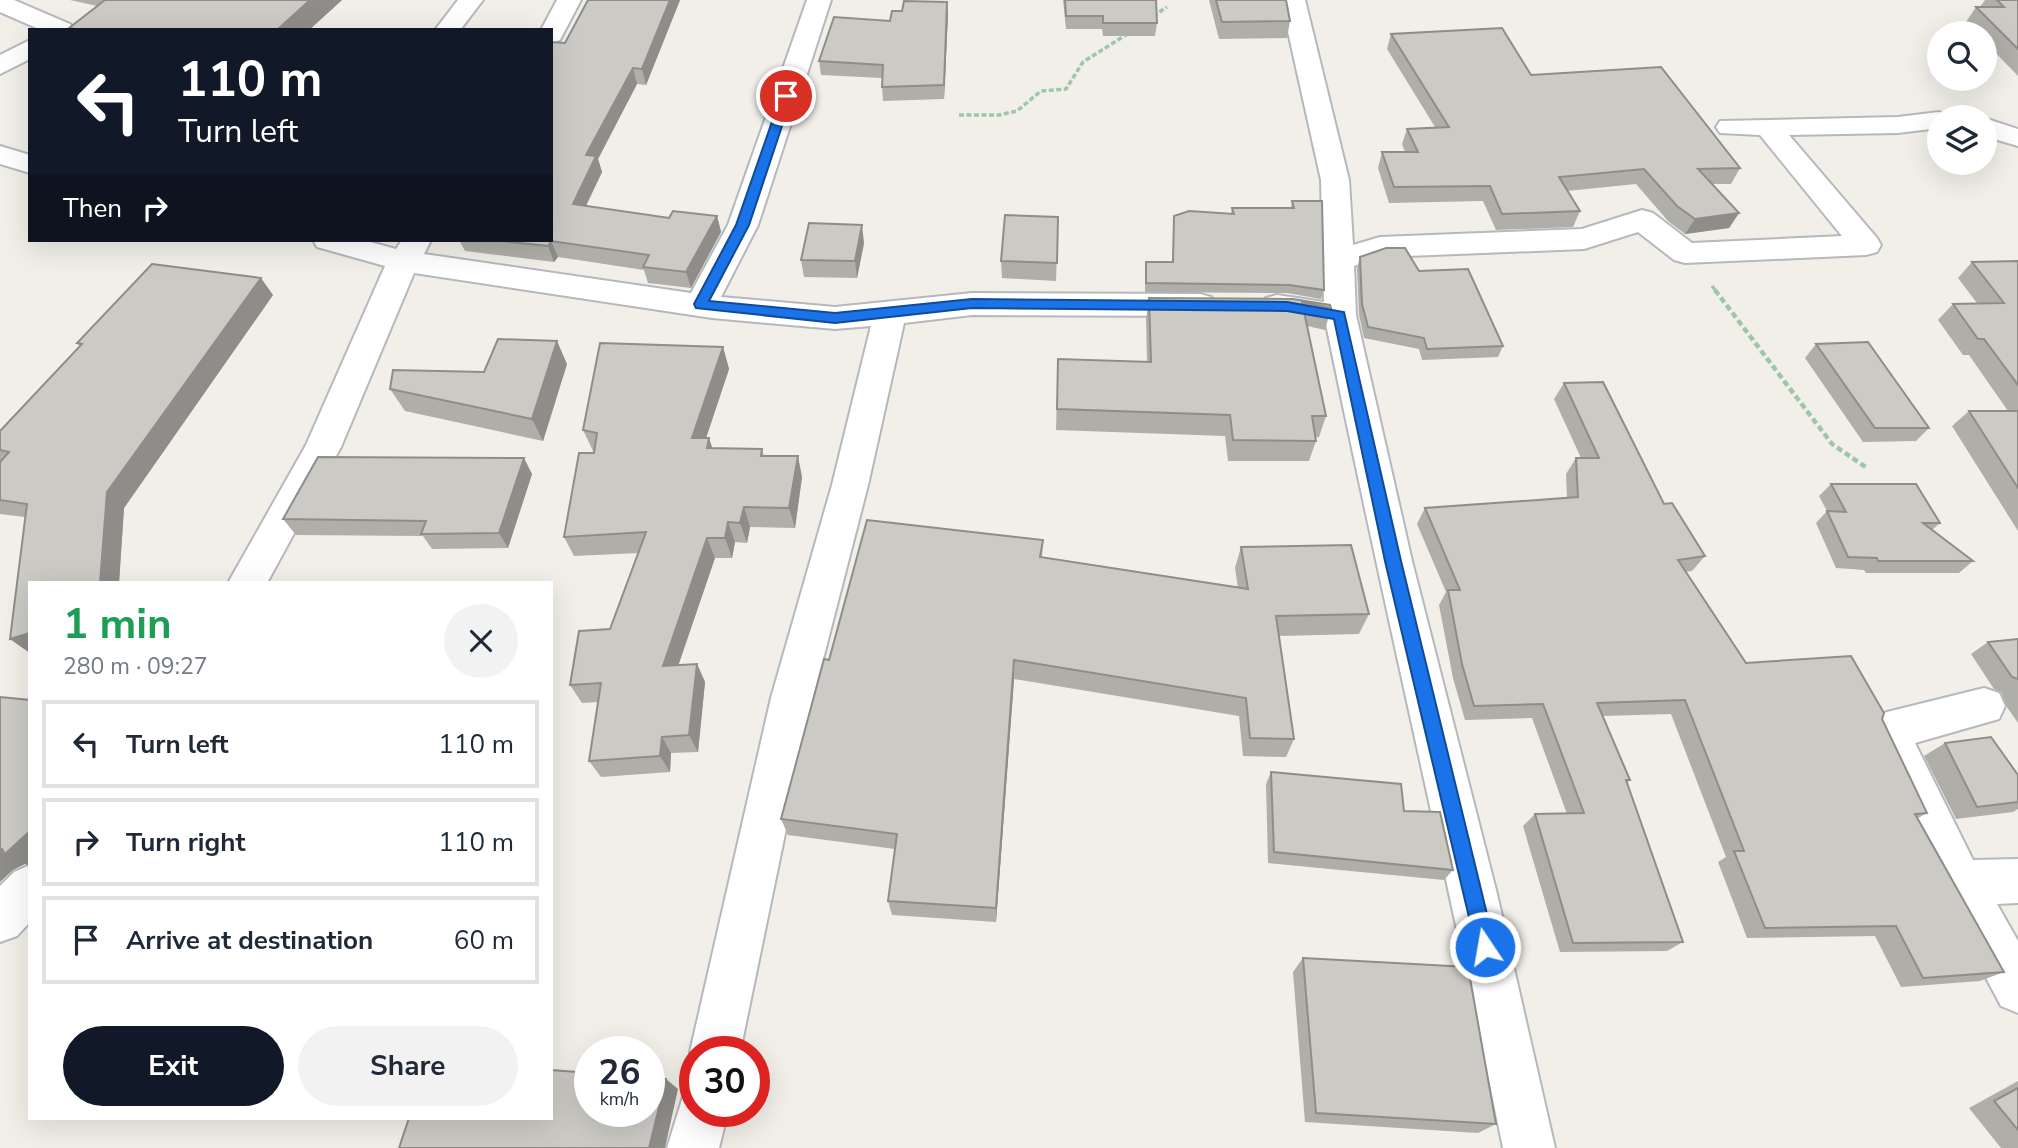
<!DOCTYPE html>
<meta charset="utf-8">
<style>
:root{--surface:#fff;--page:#f2f2f3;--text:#1f2937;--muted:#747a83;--line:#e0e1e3;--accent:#111827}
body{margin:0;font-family:"Nunito Sans",sans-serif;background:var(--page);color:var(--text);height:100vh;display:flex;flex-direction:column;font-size:26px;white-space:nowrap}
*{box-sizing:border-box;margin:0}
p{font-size:23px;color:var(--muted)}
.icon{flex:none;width:38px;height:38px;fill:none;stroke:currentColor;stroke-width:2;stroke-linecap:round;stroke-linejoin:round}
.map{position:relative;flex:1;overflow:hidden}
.drawer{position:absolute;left:28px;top:581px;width:525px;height:539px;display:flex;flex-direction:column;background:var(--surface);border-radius:0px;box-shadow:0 7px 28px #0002}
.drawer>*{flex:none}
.banner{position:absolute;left:28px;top:28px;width:525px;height:214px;border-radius:0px;box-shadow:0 7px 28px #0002;background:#111827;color:#fff;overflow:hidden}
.fabs{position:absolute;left:1927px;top:21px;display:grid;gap:14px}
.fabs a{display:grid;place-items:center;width:70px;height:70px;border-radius:50%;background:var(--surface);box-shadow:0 7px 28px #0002;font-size:35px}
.speed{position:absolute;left:574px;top:1036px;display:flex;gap:14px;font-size:35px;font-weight:700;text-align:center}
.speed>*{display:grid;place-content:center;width:91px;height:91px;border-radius:50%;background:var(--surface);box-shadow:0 7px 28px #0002;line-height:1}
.speed small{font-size:18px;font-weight:400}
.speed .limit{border:10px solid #d22;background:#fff;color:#111}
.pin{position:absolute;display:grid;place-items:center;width:60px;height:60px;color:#fff;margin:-30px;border:4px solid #fff;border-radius:50%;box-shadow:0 2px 7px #0007}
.me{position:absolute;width:77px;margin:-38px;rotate:348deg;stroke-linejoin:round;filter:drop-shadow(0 0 5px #0008)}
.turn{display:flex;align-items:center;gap:24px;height:147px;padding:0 35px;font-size:32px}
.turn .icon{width:91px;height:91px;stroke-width:2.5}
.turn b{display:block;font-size:49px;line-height:60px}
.then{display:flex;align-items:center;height:66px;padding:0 35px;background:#0003;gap:14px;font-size:26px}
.round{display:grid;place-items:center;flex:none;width:74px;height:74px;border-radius:37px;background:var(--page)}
.head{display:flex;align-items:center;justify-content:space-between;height:119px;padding:0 35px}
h1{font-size:42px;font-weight:700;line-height:52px;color:#1e9e55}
.cta{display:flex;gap:14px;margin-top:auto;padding:14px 35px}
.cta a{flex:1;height:80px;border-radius:42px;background:var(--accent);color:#fff;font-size:28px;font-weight:700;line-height:80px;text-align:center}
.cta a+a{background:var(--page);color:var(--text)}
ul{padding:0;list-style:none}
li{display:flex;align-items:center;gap:21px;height:88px;margin:0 14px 10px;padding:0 21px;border:4px solid var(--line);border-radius:0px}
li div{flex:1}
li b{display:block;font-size:26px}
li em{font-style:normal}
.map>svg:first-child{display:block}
</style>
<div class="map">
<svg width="2018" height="1148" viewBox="0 0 2018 1148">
<rect width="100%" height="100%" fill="#f1efe8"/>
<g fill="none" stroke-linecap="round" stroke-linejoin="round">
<defs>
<g id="street">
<path d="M0 0H14L70 24 74 29 41 30 0 12Z"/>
<path d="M458 0H483L460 30H435Z"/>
<path d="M557 0H581L560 40 551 43V30H541Z"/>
<path d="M807 0H831L758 225 721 297 835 307 972 293 1200 294 1211 297 1216 305 1211 313 1200 316 972 315 904 323 868 485 813 698 740 1052H695V1064L690 1052 771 698 832 485 871 326 835 329 712 318 414 273 341 447 267 583H228L306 445 385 266 317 247 313 240H363L396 249 402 240H431L424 254 691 293 728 225Z"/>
<path d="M1281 0H1305L1349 180 1353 245 1380 237 1582 229 1642 210 1653 213 1692 243 1842 236 1760 135 1720 133 1716 127 1720 121 1898 117 1939 112 1951 117H1939V128L1898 133 1789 135 1877 238 1881 245 1877 252 1866 255 1685 263 1674 260 1638 232 1584 249 1382 257 1354 266 1356 315 1412 561 1497 894 1555 1148H1503C1447 873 1382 599 1326 324L1266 314 1261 306 1266 298 1277 295 1324 302 1321 180Z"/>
<path d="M30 40V59L0 74V55Z"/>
<path d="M1984 118 2018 129V146L1984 136Z"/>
<path d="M0 146 30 155V173L0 164Z"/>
<path d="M1984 688 1999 693 2005 706 1999 719 1915 743 1973 860 2018 859V903L1997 904 2018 941V1013L2001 1006 1944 899 1866 731 1872 718 1887 712Z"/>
<path d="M30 865V922L17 936 0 942V886L14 872Z"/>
<path d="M695 1088V1111H728L719 1148H667L684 1093Z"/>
</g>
</defs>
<use href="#street" stroke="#b5b8bc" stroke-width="4"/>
<g stroke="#9cc7a9" stroke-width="3.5" stroke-dasharray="5 2.5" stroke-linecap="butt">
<path d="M1153 16 1167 7"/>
<path d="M959 115H999L1017 111 1041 91 1066 89 1083 62 1129 33"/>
<path d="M1712 286 1717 292"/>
</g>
<path stroke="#9cc7a9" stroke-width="4.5" stroke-dasharray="6 3.5" stroke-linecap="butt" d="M1715 290 1832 444 1867 468"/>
<use href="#street" fill="#fff" fill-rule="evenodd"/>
</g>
<g fill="#afaea9">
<path d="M70 0H342L309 30H70L69 28 97 6Z"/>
<path d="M680 0 646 85 637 84 598 159 602 172 586 206 669 218 717 216 721 232 691 288 648 283 644 270 558 257 554 262 465 251 459 240H551L565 43Z"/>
<path d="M1063 0H1156L1157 23 1155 36H1103L1102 29H1066Z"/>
<path d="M1209 0H1286L1290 21 1287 38 1219 39Z"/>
<path d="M1985 0H2018V76L1984 41V33H1977L1966 22 1976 7H1980Z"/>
<path d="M948 15 944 99 883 101 882 87V78L821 75 819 61 890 21Z"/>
<path d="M1391 34 1531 75 1740 168 1731 184H1712L1739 213 1729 228 1685 234 1668 221 1636 184 1567 191 1580 211 1573 227 1496 230 1483 201 1389 203 1378 168 1382 152H1405L1402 144 1407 129 1435 127 1387 49Z"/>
<path d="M1292 201 1324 290 1321 299 1287 293 1145 292V271L1146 262H1172L1174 216 1231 214 1232 208H1291Z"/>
<path d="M1058 217 1056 281 1002 278 1001 261Z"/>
<path d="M864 243 857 278 804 277 801 260Z"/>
<path d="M1360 257 1419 271 1503 346 1498 357 1422 360 1419 349 1364 338 1359 315 1357 268Z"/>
<path d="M2018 261V531L1952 426 1969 411H2008L1969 355H1963L1938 320 1953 304 1977 303 1958 278 1972 262Z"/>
<path d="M273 295 124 508 119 583H30V653L10 639 25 517 0 514V431L80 346 77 343Z"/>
<path d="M1149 298 1293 299 1331 308 1325 330 1307 326 1326 416 1319 437H1316V441L1309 461H1228L1225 436 1056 430 1058 359 1147 362 1146 319Z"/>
<path d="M1816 344 1929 428 1916 441 1863 442 1805 358Z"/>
<path d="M723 347 729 369 706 438 712 448 762 449 764 456 802 477 795 528 750 527 747 543 735 542 732 558H715L678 665 697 664 705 682 698 752 671 753 670 772 601 777 589 761 598 702 582 703 570 685 610 629 638 553 574 556 564 537 594 453 583 430Z"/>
<path d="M567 364 543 441 405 411 390 389 484 372Z"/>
<path d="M1564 383 1664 504 1705 556 1692 571 1685 572 1746 663 1882 719 1927 813 1918 818 2004 972 1980 981 1901 987 1875 936 1747 938 1718 862 1726 857 1671 714 1603 716 1630 780 1627 783 1683 942 1667 951 1560 952 1523 826 1535 814H1567L1532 718 1465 720 1453 678 1439 605 1446 592 1417 524 1425 508 1567 498 1566 474 1576 458H1581L1554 399Z"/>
<path d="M532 474 508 548 432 549 423 536 296 535 283 519Z"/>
<path d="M1831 484 1940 523 1932 530 1973 561 1959 573H1866L1864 570 1836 568 1816 523 1827 511 1819 496Z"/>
<path d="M1043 540 1042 558 1238 588 1235 568 1241 547 1369 614 1359 634 1279 636 1294 739 1286 757 1243 756 1239 716 1014 679 996 922 892 915 888 901 895 849 788 835 781 819 829 660Z"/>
<path d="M2018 639V723L2007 707 2001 692 1994 689 1971 654 1988 642Z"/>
<path d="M1945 743 2018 775V809L2013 812 1956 819 1924 756Z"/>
<path d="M1271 772 1404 811 1453 870 1444 880 1268 863 1266 784Z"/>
<path d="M1303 958 1496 1124 1478 1133 1305 1122 1293 972Z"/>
<path d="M2018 1081V1148H2001L1969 1108Z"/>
</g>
<g fill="#8f8d8a">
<path d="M310 0H342L309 30H277Z"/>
<path d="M670 0H680L646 85 642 69Z"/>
<path d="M947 2 948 15 944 99V85Z"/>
<path d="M633 68 637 84 598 159 602 172 579 220 573 204 586 155Z"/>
<path d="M1739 213 1729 228 1685 234 1695 219Z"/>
<path d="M717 216 721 232 691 288 686 272Z"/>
<path d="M862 225 864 243 857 278 855 261Z"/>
<path d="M551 241 558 257 554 262 548 246Z"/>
<path d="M261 278 273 295 124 508 119 583H100L107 492Z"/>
<path d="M557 341 567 364 543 441 532 419Z"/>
<path d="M723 347 729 369 699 459 692 438Z"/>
<path d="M709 438 716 459 707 448Z"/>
<path d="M798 456 802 477 795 528 789 508Z"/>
<path d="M524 458 532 474 508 548 499 533Z"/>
<path d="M744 507 750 527 747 543 740 523Z"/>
<path d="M728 522 735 542 732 558 725 538Z"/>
<path d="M707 538 715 558 672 684 663 666Z"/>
<path d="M30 633V653L10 639Z"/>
<path d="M1014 660V679L996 922V908Z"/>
<path d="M697 664 705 682 698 752 689 735Z"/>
<path d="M662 737 671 753 670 772 660 756Z"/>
<path d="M30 831V866L25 864 13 870 0 882V850Z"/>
<path d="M666 1079 678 1089 665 1148H649Z"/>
</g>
<g fill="#cccac5" stroke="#8f8d8a" stroke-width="2">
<path d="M105 0H310L277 30H83L69 28Z"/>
<path d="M588 0H670L642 69 633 68 586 155 596 156 573 204 669 218 673 211 717 216 686 272 643 267 649 255 551 241 548 246 493 240H551V42L565 43Z"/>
<path d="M1065 0H1156L1157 23H1103V16H1066Z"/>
<path d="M1216 0H1286L1290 21 1222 22Z"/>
<path d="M1997 0H2018V49L1976 7H2004Z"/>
<path d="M904 1 947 2 944 85 882 87 883 65 819 61 834 17 890 21 892 11H902Z"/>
<path d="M1502 28 1531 75 1661 67 1740 168 1698 169 1739 213 1695 219 1677 206 1644 169 1559 177 1580 211 1502 214 1490 186 1394 187 1382 152H1418L1407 129 1449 127 1391 34Z"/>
<path d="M1292 201H1322L1324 290 1289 285 1146 283V262H1173L1174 216 1189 211 1234 214 1232 208H1294Z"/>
<path d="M1005 215 1058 217 1057 263 1001 261Z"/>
<path d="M809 223 862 225 855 261 801 260Z"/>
<path d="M1386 248H1405L1419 271 1468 269 1503 346 1427 349 1424 338 1368 327 1362 304 1360 257Z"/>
<path d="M2018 261V385L1984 339H1978L1953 304 2004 303 1972 262Z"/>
<path d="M152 264 261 278 107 492 100 583H30V633L10 639 27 504 0 500V462L9 452 0 450V431L82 344 77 343Z"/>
<path d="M1149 298 1293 299 1330 305 1331 308 1302 302 1326 416H1312L1316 441 1233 440 1230 415 1057 409 1058 359 1151 362Z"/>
<path d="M498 339 557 341 532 419 390 389 393 370 484 372Z"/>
<path d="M1868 342 1929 428H1875L1816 344Z"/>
<path d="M600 343 723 347 692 438H709L707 448 762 449 761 456H798L789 508 744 507 740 523 728 522 725 538H707L663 666 697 664 689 735 662 737 660 756 589 761 601 683 570 685 579 631 610 629 646 532 564 537 579 453H594L597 433 583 430Z"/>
<path d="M1603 382 1664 504 1672 503 1705 556 1678 560 1746 663 1851 656 1884 713 1882 719 1927 813 1915 814 2004 972 1923 978 1896 926 1765 928 1734 851H1744L1685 700 1597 703 1630 780H1626L1683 942 1573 943 1535 814 1584 813 1543 704 1474 706 1462 664 1448 590H1460L1425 508 1578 497 1576 458H1599L1564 383Z"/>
<path d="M1969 411H2018V488Z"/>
<path d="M318 457 524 458 499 533 421 534 426 521 283 519Z"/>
<path d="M1831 484H1916L1940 523H1923L1973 561H1878L1877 558 1848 557 1827 511 1846 512Z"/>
<path d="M867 520 1043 540 1040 557 1248 589 1241 547 1351 545 1369 614 1276 616 1294 739 1250 738 1246 698 1014 660 996 908 888 901 897 834 781 819 824 659 829 660Z"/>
<path d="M2018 639V679L2012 677 1988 642Z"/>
<path d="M0 697 30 700V831L5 854 2 849 0 850Z"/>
<path d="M1991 737 2018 775V802L1977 807 1945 743Z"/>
<path d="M1271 772 1401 784 1404 811 1440 812 1453 870 1274 852Z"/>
<path d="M1303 958 1468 967 1496 1124 1316 1113Z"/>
<path d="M551 1070 590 1073V1111H649V1078L666 1079 649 1148H399L409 1118H551Z"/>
<path d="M2018 1088V1130L1994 1101Z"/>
</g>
<path fill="#1a73e8" stroke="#114b97" stroke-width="2" d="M786 93 792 96 749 225 709 301 835 313 972 299 1287 302 1344 312 1401 561 1495 947 1492 954 1485 957 1478 954 1476 947 1385 561 1334 319 1287 311 972 308 835 323 696 308 694 304 736 225 781 96Z"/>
</svg>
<div class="fabs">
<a><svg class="icon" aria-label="search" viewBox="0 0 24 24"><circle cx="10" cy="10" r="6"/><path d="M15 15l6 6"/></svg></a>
<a><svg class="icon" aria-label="layers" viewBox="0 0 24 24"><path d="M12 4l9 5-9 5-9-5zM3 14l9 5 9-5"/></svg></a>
</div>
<div class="speed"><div>26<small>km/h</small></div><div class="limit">30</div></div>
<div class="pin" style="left:786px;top:96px;background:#d93025"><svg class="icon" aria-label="arrive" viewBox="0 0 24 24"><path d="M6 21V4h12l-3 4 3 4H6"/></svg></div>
<svg class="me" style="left:1485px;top:947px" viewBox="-20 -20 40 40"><circle r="17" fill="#1a73e8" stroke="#fff" stroke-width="3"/><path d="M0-11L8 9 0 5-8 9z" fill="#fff"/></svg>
<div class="banner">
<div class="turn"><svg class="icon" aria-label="left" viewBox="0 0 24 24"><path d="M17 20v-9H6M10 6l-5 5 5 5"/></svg><div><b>110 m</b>Turn left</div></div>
<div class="then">Then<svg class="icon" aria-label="right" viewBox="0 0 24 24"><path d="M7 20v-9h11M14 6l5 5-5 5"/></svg></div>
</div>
<section class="drawer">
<div class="head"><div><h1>1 min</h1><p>280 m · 09:27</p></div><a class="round"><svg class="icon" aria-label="close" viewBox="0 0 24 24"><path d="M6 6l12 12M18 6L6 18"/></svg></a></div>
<ul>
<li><svg class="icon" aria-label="left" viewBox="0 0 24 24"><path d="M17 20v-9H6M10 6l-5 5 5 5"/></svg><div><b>Turn left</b></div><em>110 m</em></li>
<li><svg class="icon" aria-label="right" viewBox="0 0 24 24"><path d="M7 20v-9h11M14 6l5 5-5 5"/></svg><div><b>Turn right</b></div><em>110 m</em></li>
<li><svg class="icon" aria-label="arrive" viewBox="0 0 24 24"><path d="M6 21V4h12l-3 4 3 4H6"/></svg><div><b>Arrive at destination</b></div><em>60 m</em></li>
</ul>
<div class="cta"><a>Exit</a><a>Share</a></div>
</section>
</div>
